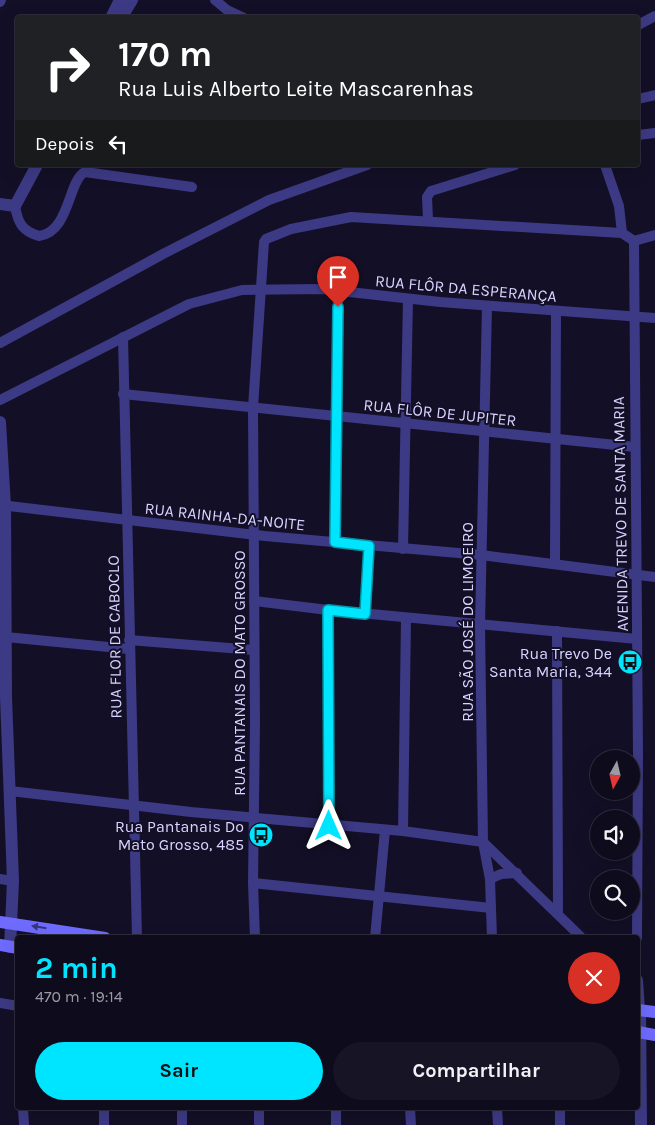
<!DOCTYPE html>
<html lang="pt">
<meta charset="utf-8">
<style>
:root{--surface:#0e0b1c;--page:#171425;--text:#f1f3f6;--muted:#9b9ba3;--line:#2e2b3b;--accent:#00e5ff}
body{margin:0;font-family:Karla,sans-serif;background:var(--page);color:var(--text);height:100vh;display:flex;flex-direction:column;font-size:19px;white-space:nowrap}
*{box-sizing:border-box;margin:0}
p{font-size:16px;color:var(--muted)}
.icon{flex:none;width:28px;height:28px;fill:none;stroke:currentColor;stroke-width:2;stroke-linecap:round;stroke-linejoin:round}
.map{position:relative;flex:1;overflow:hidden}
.side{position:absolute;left:15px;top:935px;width:625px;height:175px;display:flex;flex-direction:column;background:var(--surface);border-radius:5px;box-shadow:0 5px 20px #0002,0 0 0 1px var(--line)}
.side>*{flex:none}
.hud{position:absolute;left:15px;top:15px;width:625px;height:152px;border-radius:5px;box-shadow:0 5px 20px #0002,0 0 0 1px var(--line);background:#202124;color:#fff;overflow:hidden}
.needle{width:32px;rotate:188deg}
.fabs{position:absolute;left:590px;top:750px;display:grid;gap:10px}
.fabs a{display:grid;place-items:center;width:50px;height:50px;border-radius:50%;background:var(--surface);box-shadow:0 5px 20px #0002,0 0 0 1px var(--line);font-size:25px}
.pin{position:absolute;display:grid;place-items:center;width:42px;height:42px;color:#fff;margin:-51px -21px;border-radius:50% 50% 50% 0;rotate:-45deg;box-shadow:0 0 5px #0007}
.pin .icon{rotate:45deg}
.me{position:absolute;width:55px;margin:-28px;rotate:0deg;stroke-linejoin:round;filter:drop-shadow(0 0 4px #0008)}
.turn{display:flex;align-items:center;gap:18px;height:105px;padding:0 20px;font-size:22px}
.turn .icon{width:65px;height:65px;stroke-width:2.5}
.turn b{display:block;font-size:35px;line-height:42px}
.then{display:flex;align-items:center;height:48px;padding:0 20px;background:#0003;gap:10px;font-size:19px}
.round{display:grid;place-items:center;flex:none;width:52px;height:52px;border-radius:26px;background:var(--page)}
.summary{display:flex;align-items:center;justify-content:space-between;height:85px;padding:0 20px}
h1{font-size:30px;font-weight:700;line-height:38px;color:var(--accent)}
.cta{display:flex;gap:10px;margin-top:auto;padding:10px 20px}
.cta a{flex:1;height:58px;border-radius:30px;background:var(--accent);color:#111;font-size:20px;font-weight:700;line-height:58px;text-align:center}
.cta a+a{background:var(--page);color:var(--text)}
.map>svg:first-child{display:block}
</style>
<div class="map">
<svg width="655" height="1125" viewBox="0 0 655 1125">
<rect width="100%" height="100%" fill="#130f26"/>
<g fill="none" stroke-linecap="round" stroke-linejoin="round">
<g stroke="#3d3a85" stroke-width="10">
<path d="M215 0 227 10 244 18"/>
<path d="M0 2 1 0"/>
<path d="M638 25 655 16"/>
<path d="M638 99 655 95"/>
<path d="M638 135 655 133"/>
<path d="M605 165 619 206 622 233"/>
<path d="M15 206C18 223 22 231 39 236 70 232 68 180 85 172L192 187"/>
<path d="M428 220 427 197 431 191 515 165"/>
<path d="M634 241 638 754 637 938"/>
<path d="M634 241 655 235"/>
<path d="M487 306 480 625 483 842 490 879 492 938"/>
<path d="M123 337 137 938"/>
<path d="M0 343 163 254 269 200 367 165"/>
<path d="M123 394 635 447"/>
<path d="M0 400 189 304 242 290 322 289 440 302 655 318"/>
<path d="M0 505 265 536 481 555 655 577"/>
<path d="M335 543 338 291"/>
<path d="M403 549 408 299"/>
<path d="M555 563 556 311"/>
<path d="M254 601 328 610 637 639"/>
<path d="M328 610 329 825"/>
<path d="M365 614 369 546"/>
<path d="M557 631 558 913"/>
<path d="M6 637 129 649"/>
<path d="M129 640 254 650"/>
<path d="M10 791 191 812 403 831 483 842 582 938"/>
<path d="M403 831 406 618"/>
<path d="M0 879 13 881"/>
<path d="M490 879 501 874 517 873"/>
<path d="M253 883 491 908"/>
<path d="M255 938 253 883 255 723 253 408 264 242 266 239 291 229 351 217 622 233 634 241"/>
<path d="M375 938 385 830"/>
<path d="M638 980 640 1010"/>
<path d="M0 1003 18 1006"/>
<path d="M23 1108 24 1125"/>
<path d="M104 1108V1125"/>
<path d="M182 1108V1125"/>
<path d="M259 1108V1125"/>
<path d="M336 1108V1125"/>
<path d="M410 1108 411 1125"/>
<path d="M497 1108 498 1125"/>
<path d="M560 1108V1125"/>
</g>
<g stroke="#3d3a85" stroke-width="12">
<path d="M111 18 120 0"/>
<path d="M121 18 132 0"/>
<path d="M0 204 15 206 37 165"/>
<path d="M0 422 5 506 6 697 13 881 10 947"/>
<path d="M640 1010 641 1125"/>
</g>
<g stroke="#6f6bff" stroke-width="12">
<path d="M0 922 105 938"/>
<path d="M0 945 18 948"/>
<path d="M638 1010 655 1012"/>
<path d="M638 1032 655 1035"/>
</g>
</g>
<defs><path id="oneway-solid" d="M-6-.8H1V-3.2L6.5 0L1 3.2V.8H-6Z" transform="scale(1.25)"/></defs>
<use fill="#38347d" href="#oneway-solid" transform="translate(39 927) rotate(-171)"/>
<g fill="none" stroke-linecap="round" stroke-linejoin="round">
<defs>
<path id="route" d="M329 826 328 610 365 614 369 546 335 542 338 307"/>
</defs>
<use href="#route" stroke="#0095a6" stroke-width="12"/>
<use href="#route" stroke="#00e5ff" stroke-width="9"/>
</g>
<defs>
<symbol id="bus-disc" viewBox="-11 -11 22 22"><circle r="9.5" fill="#00e5ff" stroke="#130f26"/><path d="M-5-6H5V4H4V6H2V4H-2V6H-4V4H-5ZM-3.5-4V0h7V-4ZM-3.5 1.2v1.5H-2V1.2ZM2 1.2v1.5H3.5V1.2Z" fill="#111"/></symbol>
</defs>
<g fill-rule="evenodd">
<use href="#bus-disc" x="616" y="648" width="28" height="28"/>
<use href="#bus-disc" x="247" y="821" width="28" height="28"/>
</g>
<g text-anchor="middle" stroke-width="4" stroke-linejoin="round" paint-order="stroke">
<g font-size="16" fill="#d9d4ff" stroke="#130f26">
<text transform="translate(466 288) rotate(5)" y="6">RUA FLÔR DA ESPERANÇA</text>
<text transform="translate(440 412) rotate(6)" y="6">RUA FLÔR DE JUPITER</text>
<text transform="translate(620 514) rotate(-91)" y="6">AVENIDA TREVO DE SANTA MARIA</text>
<text transform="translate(225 516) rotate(6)" y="6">RUA RAINHA-DA-NOITE</text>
<text transform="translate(467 622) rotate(-90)" y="6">RUA SÃO JOSÉ DO LIMOEIRO</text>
<text transform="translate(114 637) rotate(-91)" y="6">RUA FLOR DE CABOCLO</text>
<text transform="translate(239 673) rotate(-90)" y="6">RUA PANTANAIS DO MATO GROSSO</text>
</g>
<g font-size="16" fill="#d9d4ff" stroke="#130f26" text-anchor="end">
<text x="612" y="659">Rua Trevo De<tspan x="612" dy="18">Santa Maria, 344</tspan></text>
<text x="244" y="832">Rua Pantanais Do<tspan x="244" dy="18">Mato Grosso, 485</tspan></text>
</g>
</g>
</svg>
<div class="fabs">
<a><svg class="needle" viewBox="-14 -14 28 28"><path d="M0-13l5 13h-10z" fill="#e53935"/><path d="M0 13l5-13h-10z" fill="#9b9ba3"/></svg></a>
<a><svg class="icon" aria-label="sound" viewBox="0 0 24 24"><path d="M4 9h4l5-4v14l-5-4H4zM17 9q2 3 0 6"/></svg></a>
<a><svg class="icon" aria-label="search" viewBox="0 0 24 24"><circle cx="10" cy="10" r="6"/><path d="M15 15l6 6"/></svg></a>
</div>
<div class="pin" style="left:338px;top:307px;background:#d93025"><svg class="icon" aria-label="arrive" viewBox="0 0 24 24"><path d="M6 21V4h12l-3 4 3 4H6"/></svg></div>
<svg class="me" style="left:329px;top:826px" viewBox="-20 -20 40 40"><path d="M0-17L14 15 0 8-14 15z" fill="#00e5ff" stroke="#fff" stroke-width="4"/></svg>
<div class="hud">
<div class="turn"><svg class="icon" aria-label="right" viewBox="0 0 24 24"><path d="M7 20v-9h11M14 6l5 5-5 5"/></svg><div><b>170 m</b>Rua Luis Alberto Leite Mascarenhas</div></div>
<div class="then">Depois<svg class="icon" aria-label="left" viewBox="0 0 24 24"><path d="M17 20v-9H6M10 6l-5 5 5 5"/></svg></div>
</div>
<section class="side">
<div class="summary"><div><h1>2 min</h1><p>470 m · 19:14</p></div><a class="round" style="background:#d93025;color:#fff"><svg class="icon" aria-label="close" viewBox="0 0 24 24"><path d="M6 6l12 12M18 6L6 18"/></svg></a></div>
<div class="cta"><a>Sair</a><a>Compartilhar</a></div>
</section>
</div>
